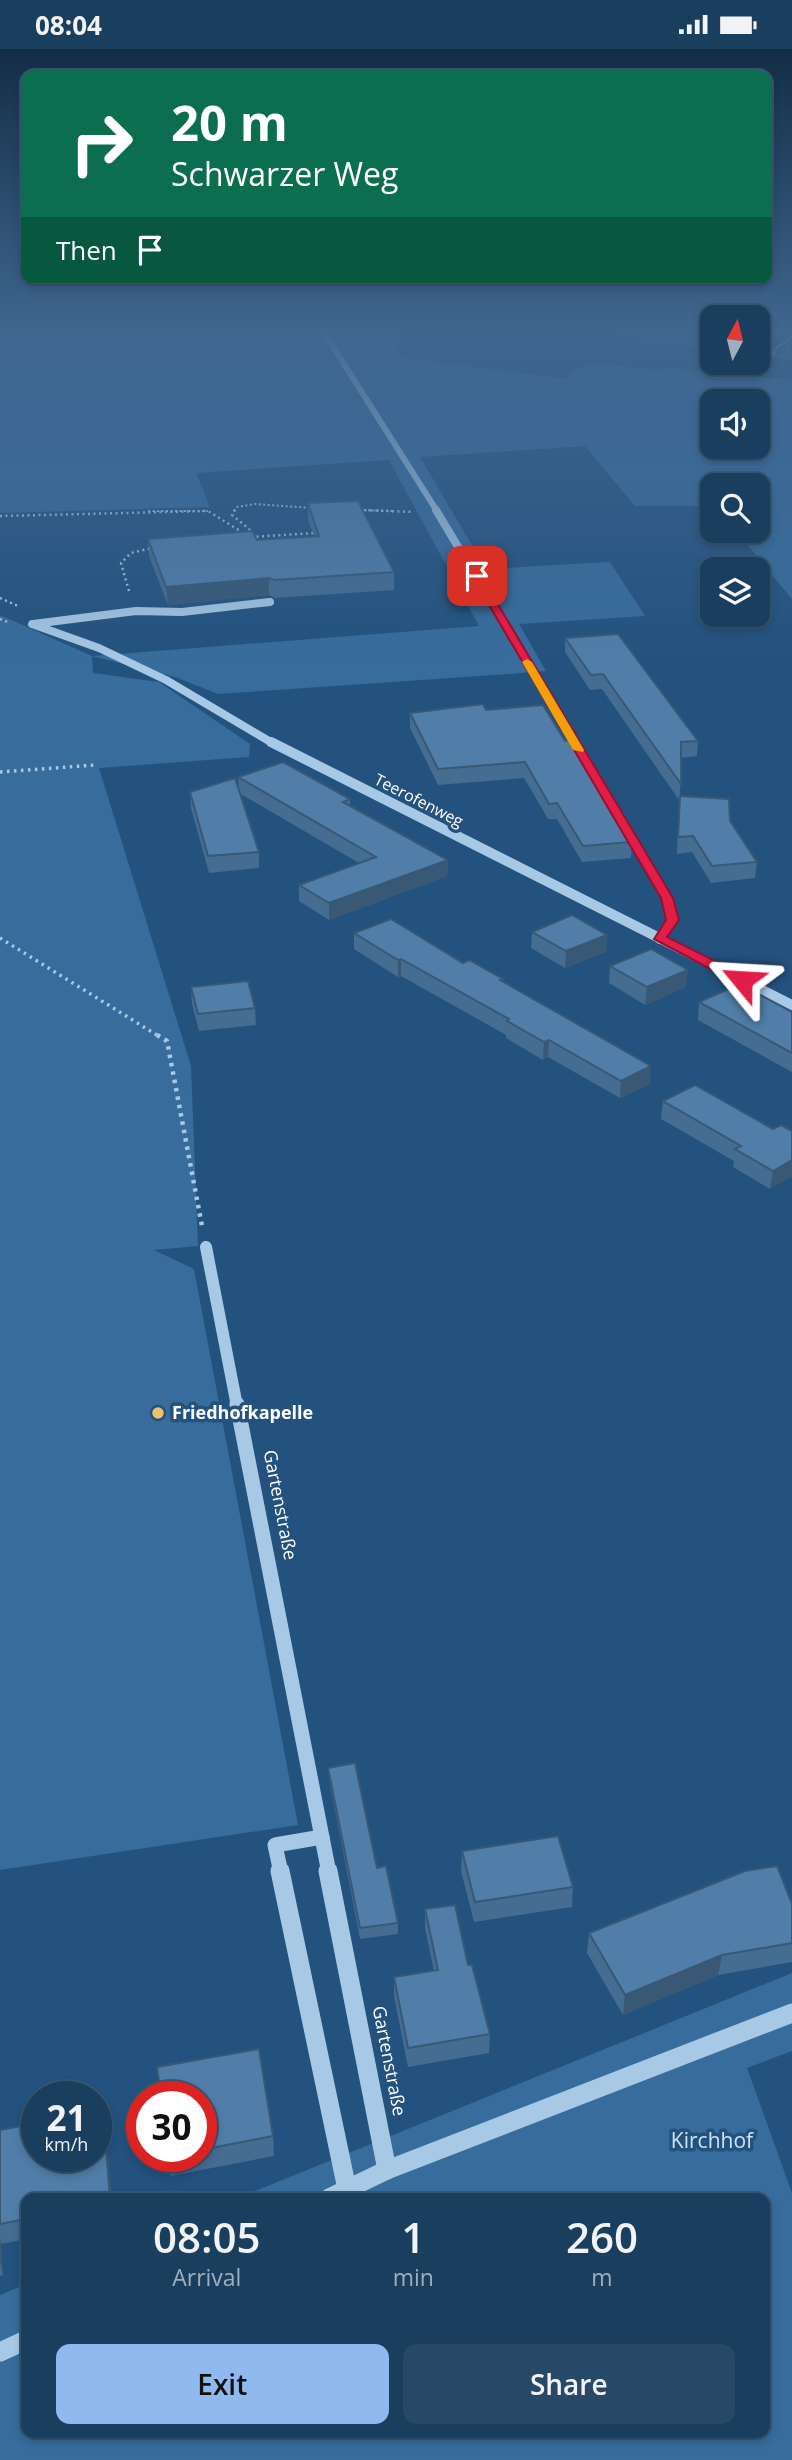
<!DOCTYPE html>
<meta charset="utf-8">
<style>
:root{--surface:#1a3e5e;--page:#274967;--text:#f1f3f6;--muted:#9faebc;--line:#385773;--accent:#90b9f0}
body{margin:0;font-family:"Open Sans",sans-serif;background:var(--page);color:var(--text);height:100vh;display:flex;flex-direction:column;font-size:26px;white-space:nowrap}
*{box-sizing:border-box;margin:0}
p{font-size:23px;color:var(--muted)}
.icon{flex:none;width:38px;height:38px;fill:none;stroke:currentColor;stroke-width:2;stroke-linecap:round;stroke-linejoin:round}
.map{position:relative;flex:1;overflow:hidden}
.details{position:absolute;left:21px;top:2144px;width:749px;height:245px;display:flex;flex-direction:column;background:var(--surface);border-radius:14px;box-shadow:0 4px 10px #0003,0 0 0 2px var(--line)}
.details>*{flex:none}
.hud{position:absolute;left:21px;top:21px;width:751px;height:214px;border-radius:14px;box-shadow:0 4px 10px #0003,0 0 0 2px var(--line);background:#0b6e4f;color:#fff;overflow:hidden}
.needle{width:46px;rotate:7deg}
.buttons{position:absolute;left:700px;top:256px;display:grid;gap:14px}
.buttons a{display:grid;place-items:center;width:70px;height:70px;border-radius:14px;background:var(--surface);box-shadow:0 4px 10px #0003,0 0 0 2px var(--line);font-size:35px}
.speed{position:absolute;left:21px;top:2032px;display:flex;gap:14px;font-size:35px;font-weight:700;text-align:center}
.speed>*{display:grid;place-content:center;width:91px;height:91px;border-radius:50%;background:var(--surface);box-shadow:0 4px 10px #0003,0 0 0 2px var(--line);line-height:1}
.speed small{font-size:18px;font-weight:400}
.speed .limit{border:10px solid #d22;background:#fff;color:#111}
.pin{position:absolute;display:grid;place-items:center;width:60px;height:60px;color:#fff;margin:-30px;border-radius:14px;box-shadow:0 4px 10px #0006}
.me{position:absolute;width:77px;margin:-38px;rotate:297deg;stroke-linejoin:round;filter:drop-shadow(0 0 5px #0008)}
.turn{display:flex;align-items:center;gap:24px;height:147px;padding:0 35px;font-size:32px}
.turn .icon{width:91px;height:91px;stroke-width:2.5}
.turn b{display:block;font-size:49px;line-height:60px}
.then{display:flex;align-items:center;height:66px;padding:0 35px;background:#0003;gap:14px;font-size:26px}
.eta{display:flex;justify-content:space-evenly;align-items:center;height:119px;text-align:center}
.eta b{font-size:42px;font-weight:600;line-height:49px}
.primary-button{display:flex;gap:14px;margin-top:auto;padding:14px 35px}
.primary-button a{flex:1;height:80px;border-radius:14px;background:var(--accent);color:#111;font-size:28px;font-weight:600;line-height:80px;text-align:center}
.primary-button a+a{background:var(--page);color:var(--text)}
.status{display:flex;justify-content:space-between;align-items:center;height:49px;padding:0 35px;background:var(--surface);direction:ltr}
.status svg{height:19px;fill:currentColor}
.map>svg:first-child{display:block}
</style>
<div class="status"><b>08:04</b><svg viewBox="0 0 49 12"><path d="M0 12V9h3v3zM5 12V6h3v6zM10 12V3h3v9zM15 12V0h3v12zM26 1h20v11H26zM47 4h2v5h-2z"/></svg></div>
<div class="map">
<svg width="792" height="2411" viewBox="0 0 792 2411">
<rect width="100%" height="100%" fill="#23527e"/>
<g fill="#376c9c" fill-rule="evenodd">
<path d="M0 277H394L398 308 564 330 589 313 660 322 663 318 792 331V550L735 481H758V436H712V457H635L585 397 420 408 486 520 610 513 645 567 519 575 546 622 509 625 218 645 175 628 92 607 93 624 159 633 250 695 249 708 99 719 191 1017 198 1197 154 1201 194 1220 298 1776 0 1821V566L92 607 479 577 389 411 196 424 210 458 0 464ZM712 352H758V397H712Z"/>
<path d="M792 1924V2002L747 2019 792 2144V2411H0V2246L26 2235V2384H765V2149H238Z"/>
</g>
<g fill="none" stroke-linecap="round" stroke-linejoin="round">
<g stroke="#a8c9e6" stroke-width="2" stroke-dasharray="2 2.5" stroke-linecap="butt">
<path d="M359 461 394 462"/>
<path d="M148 462H208"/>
<path d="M234 462 237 458 255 455 312 459"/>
</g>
<g stroke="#a8c9e6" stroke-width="2.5" stroke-dasharray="2 3.5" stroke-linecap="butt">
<path d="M235 461 232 466 249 480 251 487"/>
<path d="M359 461 414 463"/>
<path d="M0 467 208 462 245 485"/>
<path d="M251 488 315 484"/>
<path d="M129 542 121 514 131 504 152 499"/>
<path d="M0 549 18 557"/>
<path d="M0 570 10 574"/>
</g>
<g stroke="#a8c9e6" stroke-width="3.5" stroke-dasharray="2.5 4.5" stroke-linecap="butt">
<path d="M0 723 95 716"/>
<path d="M0 889 160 988"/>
</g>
<path stroke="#a8c9e6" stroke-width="4.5" stroke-dasharray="3.5 5" stroke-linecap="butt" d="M157 986 167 992 202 1177"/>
<g stroke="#a8c9e6" stroke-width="6">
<path d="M320 277 437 462"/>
<path d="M770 306 792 290"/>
</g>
<g stroke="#a8c9e6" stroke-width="8">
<path d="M436 461 576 695"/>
<path d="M32 575 99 599 166 631 274 695"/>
<path d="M33 575 136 562 182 563 270 553"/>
</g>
<g stroke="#a8c9e6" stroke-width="10">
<path d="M271 693 792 956"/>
<path d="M575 693 667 849 672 871 660 890"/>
</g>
<path stroke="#a8c9e6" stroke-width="12" d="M206 1198 237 1357"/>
<g stroke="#a8c9e6" stroke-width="15">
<path d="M237 1355 329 1824"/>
<path d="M281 1824 275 1796 322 1788"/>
</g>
<g stroke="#a8c9e6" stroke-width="19">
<path d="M280 1822 347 2140"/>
<path d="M328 1822 387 2121"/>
<path d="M329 2149 387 2121 792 1964"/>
<path d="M0 2303 26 2291"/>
</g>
</g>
<g fill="#456c91">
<path d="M712 277V301L620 288V282Z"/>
<path d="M758 277 767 301 765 307H758Z"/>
<path d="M792 291V311L776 309V302Z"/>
<path d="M308 454 394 523V541L275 549 269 546 168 556 149 507 148 490 257 491 314 487 308 471Z"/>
<path d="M565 589 698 692 697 707 681 709 680 747 730 772 757 813 755 829 711 834 692 803 677 805 679 751 602 640 590 641 565 603Z"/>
<path d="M486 661 565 692 632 793 631 809 582 813 557 770H548L524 729 438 736 410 679V664Z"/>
<path d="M238 728 350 750V756L448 811 447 827 329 871 299 852V836L359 814 239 744 259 803V819L209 824 191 759 190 743 239 742Z"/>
<path d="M532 883 607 886 606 903 565 919 531 899Z"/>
<path d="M354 884 463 914 503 933 650 1035 620 1049 548 1008 543 1011 506 989V986L401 927 398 928 354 900Z"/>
<path d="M610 917 686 938 645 956 609 934Z"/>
<path d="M191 938 255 959 256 976 199 982 192 955Z"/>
<path d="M699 953 792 963V1023L698 971Z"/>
<path d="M663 1052 773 1080 792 1082 770 1140 733 1118 734 1112 661 1070Z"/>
<path d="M328 1719 377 1819 398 1874V1885L360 1890 329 1730Z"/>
<path d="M462 1802 573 1838 572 1858 474 1873 461 1822Z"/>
<path d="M792 1855V1913L718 1926 623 1966 587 1904 589 1884Z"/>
<path d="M425 1860 468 1916 490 1985 489 2004 408 2018 394 1947V1928L434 1922 425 1879Z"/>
<path d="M201 2048 273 2087 274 2107 170 2127 168 2107H201Z"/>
<path d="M0 2081 106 2082 26 2149V2190L1 2195 3 2226 0 2227Z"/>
</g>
<g fill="#385876">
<path d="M792 278V284L767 301 765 307 767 295Z"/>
<path d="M269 529V546L168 556 166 538Z"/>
<path d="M448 811 447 827 329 871V854Z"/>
<path d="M607 886 606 903 565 919 566 902Z"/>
<path d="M401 910V927L398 928V911Z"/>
<path d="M688 921 686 938 645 956 647 938Z"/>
<path d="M549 991 548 1008 543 1011 544 993Z"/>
<path d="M651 1017 650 1035 620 1049 621 1032Z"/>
<path d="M792 1111V1128L770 1140 773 1122Z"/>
<path d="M722 1906 718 1926 623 1966 625 1946Z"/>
<path d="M103 2062 106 2082 112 2149H110Z"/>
<path d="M0 2189 1 2195 3 2226 0 2212Z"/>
</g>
<g fill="#507ea9" stroke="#385876" stroke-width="2">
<path d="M626 277H712V294L620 282Z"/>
<path d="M758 277H792V278L767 295 765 301 758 300Z"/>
<path d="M792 291V305L776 302Z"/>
<path d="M358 452 394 523 275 531 269 529 166 538 148 490 252 482 257 491 319 487 308 454Z"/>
<path d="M618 585 698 692 681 693V735L603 625 591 626 565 589Z"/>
<path d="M483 655 486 661 543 656 565 692 570 691 632 793 583 797 557 754 549 755 525 713 438 720 410 664Z"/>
<path d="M283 713 350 750 343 753 448 811 329 854 299 836 376 808 238 728Z"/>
<path d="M235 729 259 803 208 807 190 743Z"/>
<path d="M680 747 729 750 730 772 757 813 712 817 693 787 678 788Z"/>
<path d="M572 866 607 886 566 902 532 883Z"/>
<path d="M391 870 463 914 469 911 503 930 500 931 651 1017 621 1032 549 991 544 993 507 972 509 970 401 910 398 911 354 884Z"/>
<path d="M651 900 688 921 647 938 610 917Z"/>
<path d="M248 932 255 959 198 965 191 938Z"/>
<path d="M740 935 792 963V1004L699 953Z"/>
<path d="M695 1036 773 1080 781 1076 792 1082V1111L773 1122 735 1100 741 1097 663 1052Z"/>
<path d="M355 1714 377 1819 386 1817 398 1874 360 1879 328 1719Z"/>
<path d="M558 1787 573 1838 475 1853 462 1802Z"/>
<path d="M777 1817 792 1855V1894L722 1906 625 1946 589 1884 745 1822Z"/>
<path d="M455 1856 468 1916H472L490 1985 408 1999 394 1928 438 1921 425 1860Z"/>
<path d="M259 2000 273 2087 201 2101V2048H161L157 2018Z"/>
<path d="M103 2062 110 2149H26V2170L0 2175V2081L37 2074V2107H96V2064Z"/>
</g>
<linearGradient id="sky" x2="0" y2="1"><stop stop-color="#132d45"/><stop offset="0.45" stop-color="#3f668f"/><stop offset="1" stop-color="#3f668f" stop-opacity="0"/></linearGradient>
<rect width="792" height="615" fill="url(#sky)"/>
<path fill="#e11d48" stroke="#92132f" stroke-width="2" d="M477 524 481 527 673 849 679 871 667 888 747 928V934H737L654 890 666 871 661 849 472 527Z"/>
<path fill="#f59e0b" d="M527 610 532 613 584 701 583 703 573 701 522 613Z"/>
<circle fill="#f1c06c" stroke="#23527e" stroke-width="2.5" cx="158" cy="1364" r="7"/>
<g text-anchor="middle" stroke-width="7" stroke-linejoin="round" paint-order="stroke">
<g font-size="16" fill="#fff" stroke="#23527e">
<text transform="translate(419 751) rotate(27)" y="6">Teerofenweg</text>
</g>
<g font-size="18" font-weight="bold" fill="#fff" stroke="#23527e" text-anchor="start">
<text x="172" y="1370">Friedhofkapelle</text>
</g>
<g font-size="18" fill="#fff" stroke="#23527e">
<text transform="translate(280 1456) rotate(79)" y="6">Gartenstraße</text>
<text transform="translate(389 2012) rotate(79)" y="6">Gartenstraße</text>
</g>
<g font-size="21" fill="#cce1f5" stroke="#23527e">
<text x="712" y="2099">Kirchhof</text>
</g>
</g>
</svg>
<div class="buttons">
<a><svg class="needle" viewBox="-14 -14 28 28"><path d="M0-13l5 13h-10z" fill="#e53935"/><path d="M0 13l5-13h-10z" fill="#9faebc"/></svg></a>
<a><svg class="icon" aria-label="sound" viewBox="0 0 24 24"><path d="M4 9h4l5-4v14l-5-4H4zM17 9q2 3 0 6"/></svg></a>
<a><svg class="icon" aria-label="search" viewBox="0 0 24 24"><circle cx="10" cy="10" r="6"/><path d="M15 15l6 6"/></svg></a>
<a><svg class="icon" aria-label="layers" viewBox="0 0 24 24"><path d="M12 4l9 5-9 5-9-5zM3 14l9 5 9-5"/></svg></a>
</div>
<div class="speed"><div>21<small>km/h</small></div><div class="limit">30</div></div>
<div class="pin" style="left:477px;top:527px;background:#d93025"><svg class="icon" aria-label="arrive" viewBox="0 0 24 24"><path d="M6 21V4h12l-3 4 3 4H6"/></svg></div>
<svg class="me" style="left:742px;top:931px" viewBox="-20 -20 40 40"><path d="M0-17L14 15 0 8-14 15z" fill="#e11d48" stroke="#fff" stroke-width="4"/></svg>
<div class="hud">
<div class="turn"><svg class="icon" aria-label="right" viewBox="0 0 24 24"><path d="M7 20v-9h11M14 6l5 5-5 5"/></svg><div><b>20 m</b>Schwarzer Weg</div></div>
<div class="then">Then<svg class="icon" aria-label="arrive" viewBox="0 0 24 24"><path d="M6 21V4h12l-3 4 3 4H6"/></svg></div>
</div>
<section class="details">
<div class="eta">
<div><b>08:05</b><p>Arrival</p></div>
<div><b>1</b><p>min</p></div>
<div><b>260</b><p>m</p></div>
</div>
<div class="primary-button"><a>Exit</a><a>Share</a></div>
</section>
</div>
